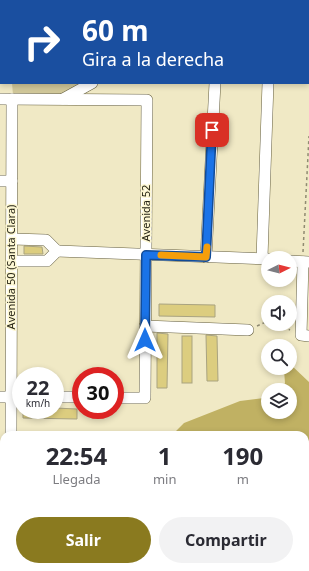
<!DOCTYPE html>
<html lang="es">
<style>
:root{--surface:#fff;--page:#f2f2f3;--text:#2b2b33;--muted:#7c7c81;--accent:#8a7a1f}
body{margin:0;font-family:"Noto Sans",sans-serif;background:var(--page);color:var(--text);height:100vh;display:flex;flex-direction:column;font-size:15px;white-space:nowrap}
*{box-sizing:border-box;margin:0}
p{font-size:13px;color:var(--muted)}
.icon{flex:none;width:22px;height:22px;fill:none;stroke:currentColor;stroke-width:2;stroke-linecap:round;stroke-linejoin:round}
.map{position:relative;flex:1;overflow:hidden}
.panel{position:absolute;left:0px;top:431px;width:309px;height:140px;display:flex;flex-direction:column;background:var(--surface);border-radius:12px 12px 0 0;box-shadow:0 2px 6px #0003}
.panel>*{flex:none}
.banner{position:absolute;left:0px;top:0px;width:309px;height:84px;box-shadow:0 2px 6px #0003;background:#1a4fa0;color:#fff;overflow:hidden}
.needle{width:26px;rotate:84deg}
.tools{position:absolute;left:261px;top:251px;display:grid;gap:8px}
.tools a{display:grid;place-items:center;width:36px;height:36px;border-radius:50%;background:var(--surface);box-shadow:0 2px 6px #0003;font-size:20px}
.speed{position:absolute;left:12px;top:367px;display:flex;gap:8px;font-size:20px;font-weight:700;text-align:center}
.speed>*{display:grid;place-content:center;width:52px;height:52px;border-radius:50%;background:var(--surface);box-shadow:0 2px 6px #0003;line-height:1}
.speed small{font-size:10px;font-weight:400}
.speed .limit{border:6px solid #d22;background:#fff;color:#111}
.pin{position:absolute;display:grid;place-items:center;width:34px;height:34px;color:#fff;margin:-17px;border-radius:8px;box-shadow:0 2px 6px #0006}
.me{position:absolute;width:44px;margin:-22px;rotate:0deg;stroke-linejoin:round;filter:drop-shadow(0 0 3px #0008)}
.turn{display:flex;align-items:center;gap:14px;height:84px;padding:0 16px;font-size:18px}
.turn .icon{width:52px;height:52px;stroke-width:2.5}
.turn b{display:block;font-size:28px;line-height:34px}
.eta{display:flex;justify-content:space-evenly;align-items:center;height:68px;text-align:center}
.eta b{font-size:24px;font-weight:700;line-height:28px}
.primary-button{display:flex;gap:8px;margin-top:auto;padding:8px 16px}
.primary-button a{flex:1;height:46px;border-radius:24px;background:var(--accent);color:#fff;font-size:16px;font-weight:700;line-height:46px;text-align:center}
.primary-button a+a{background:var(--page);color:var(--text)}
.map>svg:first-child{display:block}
</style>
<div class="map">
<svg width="309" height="571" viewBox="0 0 309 571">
<rect width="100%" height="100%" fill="#f0e9c5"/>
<rect fill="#e4dcb0" x="14" y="567" width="124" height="4"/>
<path fill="#d0c799" d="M12 83H80L73 90 56 95H13Z"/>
<path fill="#c0b163" d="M290 364 309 382V571H138V567H305V435H172L184 423 240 401 264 398 268 396V412H290V390H282L285 383 284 370 283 368H290Z"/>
<g fill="#dccd7f" stroke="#a9a380">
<path d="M24 246 42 247 43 254H24Z"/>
<path d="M159 304 215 305V317L159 316Z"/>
<path d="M157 333 168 334 167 388H157Z"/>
<path d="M206 335 217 336 218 381H207Z"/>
<rect x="182" y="336" width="10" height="47"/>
<path d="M55 408 77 409V419L23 418V410H55Z"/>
</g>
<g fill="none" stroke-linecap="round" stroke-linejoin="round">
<defs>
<g id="street">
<path d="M173 1 174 0"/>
<path d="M0 99 147 100 145 398H115"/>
<path d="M63 99 92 83"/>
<path d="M0 181H12"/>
<path d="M57 251 268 259"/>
<path d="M206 257 215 83"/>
<path d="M262 258 268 83"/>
<path d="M12 261H47L57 251 46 240 12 239"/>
<path d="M290 261 309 262"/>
<path d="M303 262 301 335 309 336"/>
<path d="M145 326 248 330"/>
<path d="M0 397H21"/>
<path d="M55 397H81"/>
<path d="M11 435 12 99"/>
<path d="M0 537H4"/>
<path d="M10 571V567"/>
</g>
</defs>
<use href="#street" stroke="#655f3f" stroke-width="12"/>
<g stroke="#908b72" stroke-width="1.5" stroke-dasharray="3 3" stroke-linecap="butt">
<path d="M0 9H1"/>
<path d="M303 252 309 136"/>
<path d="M278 324 290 330"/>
<path d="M257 326 268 321"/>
</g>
<use href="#street" stroke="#fff" stroke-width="11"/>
</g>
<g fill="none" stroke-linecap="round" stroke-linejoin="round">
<defs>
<path id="route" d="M145 340 146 255 206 257 212 130"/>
</defs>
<use href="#route" stroke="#114b97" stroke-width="10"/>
<use href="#route" stroke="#1a73e8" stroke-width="7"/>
<path stroke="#f59e0b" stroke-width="7" d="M161 255 206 257 207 247"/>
</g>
<g text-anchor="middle" stroke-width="3" stroke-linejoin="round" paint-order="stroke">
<g font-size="11" fill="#262416" stroke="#fdf7d2">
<text transform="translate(146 213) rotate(-90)" y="4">Avenida 52</text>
<text transform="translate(11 267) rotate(-90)" y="4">Avenida 50 (Santa Clara)</text>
</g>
</g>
</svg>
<div class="tools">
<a><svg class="needle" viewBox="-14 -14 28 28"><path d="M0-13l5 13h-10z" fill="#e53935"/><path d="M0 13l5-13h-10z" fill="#7c7c81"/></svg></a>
<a><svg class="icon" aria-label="sound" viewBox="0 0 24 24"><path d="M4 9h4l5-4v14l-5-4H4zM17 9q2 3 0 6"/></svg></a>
<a><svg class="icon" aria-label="search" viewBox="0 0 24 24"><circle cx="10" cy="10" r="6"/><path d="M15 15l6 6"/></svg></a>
<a><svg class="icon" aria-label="layers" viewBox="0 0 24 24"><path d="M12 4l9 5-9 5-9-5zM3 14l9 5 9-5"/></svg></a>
</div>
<div class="speed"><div>22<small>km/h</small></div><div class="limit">30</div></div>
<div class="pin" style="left:212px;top:130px;background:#d93025"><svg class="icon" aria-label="arrive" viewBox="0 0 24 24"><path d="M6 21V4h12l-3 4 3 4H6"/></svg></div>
<svg class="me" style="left:145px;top:340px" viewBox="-20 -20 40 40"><path d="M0-17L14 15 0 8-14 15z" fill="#1a73e8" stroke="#fff" stroke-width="4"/></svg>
<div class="banner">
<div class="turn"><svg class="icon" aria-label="right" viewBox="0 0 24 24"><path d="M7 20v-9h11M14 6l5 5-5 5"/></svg><div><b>60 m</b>Gira a la derecha</div></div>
</div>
<section class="panel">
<div class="eta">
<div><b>22:54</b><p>Llegada</p></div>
<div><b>1</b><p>min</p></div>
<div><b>190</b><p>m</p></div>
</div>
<div class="primary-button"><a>Salir</a><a>Compartir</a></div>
</section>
</div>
